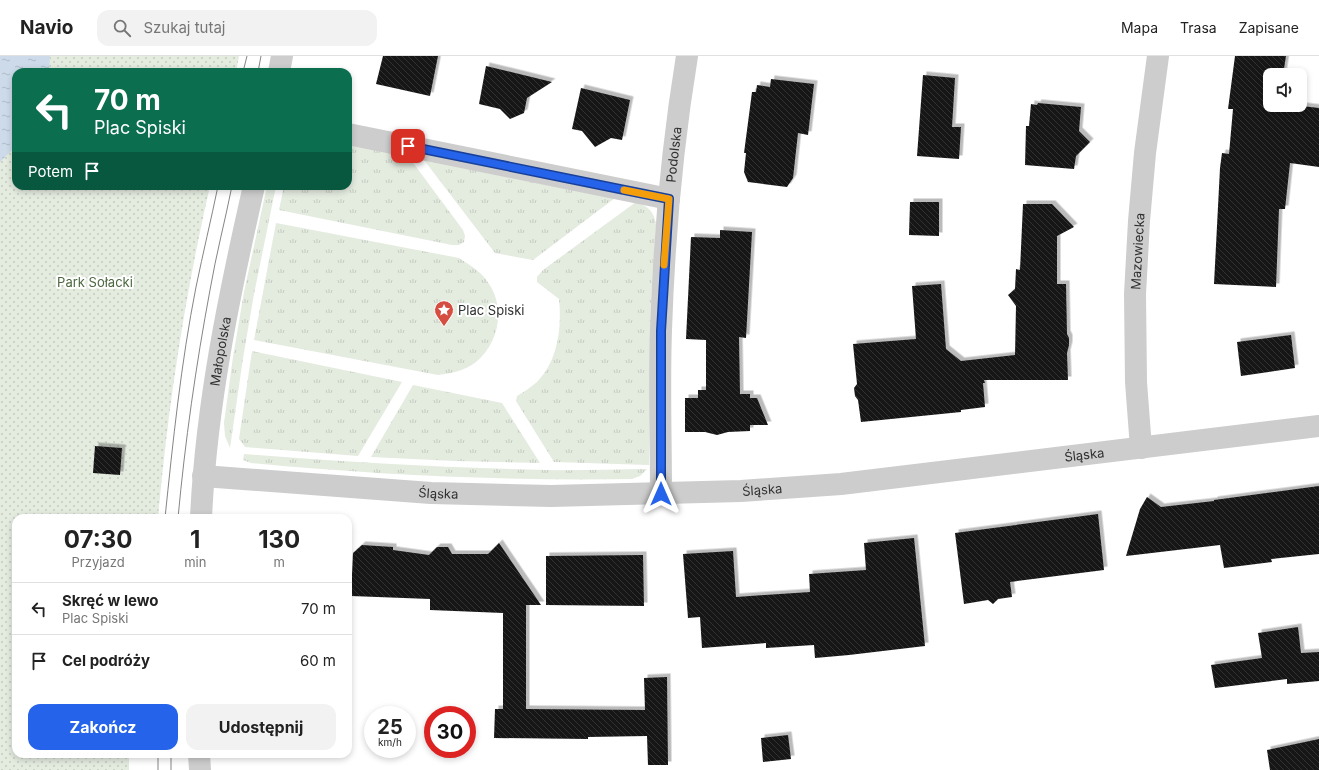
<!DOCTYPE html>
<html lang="pl">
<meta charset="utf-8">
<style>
:root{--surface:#fff;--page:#f2f2f2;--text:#222;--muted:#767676;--line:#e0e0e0;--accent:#2563eb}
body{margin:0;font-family:Inter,sans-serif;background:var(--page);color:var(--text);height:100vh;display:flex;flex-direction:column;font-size:15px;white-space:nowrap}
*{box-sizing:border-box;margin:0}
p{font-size:13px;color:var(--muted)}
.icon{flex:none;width:22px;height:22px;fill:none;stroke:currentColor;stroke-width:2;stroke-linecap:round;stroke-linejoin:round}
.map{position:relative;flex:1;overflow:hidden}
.details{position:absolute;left:12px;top:458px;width:340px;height:244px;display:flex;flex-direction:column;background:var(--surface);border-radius:12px;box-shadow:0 2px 6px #0003}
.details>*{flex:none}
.top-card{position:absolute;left:12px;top:12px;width:340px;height:122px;border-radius:12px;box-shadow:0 2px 6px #0003;background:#0b6e4f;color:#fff;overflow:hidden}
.fabs{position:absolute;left:1263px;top:12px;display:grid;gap:8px}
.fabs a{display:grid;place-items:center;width:44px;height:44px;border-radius:8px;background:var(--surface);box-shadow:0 2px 6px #0003;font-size:20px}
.speed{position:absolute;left:364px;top:650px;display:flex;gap:8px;font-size:20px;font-weight:700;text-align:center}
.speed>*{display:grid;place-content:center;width:52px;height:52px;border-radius:50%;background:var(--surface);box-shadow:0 2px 6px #0003;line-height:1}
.speed small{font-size:10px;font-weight:400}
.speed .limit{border:6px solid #d22;background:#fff;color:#111}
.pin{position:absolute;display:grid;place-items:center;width:34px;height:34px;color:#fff;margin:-17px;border-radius:8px;box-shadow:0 2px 6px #0006}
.me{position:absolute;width:44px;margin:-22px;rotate:0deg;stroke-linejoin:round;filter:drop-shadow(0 0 3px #0008)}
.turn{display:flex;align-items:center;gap:14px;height:84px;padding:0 16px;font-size:18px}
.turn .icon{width:52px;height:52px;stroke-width:2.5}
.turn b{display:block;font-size:28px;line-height:34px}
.then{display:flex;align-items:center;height:38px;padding:0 16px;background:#0003;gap:8px;font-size:15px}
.eta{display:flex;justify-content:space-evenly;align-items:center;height:68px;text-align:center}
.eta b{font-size:24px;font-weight:700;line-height:28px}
.button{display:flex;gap:8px;margin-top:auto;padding:8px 16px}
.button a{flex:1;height:46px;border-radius:12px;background:var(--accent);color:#fff;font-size:16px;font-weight:700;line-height:46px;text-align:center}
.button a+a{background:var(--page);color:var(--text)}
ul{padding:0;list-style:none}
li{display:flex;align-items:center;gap:12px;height:52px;padding:0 16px;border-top:1px solid var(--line)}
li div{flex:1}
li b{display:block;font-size:15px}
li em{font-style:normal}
header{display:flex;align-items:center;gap:24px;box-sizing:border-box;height:56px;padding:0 20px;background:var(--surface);border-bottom:1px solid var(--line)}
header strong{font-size:19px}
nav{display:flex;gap:22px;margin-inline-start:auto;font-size:14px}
.search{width:280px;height:36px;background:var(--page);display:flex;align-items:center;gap:10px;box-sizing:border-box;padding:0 14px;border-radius:12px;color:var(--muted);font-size:15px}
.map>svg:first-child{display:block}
</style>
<header>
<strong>Navio</strong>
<div class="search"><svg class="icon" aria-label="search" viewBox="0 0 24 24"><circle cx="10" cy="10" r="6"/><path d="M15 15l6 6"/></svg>Szukaj tutaj</div>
<nav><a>Mapa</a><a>Trasa</a><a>Zapisane</a></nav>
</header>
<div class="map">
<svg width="1319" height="714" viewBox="0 0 1319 714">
<defs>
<pattern id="grass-tufts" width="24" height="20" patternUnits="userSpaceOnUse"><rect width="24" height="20" fill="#e4ebdf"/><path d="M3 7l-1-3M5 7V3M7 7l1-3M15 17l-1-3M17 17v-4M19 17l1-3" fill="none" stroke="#c4cac0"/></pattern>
<pattern id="park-dots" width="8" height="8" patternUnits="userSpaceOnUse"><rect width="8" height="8" fill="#e4ebdf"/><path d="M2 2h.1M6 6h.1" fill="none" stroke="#c4cac0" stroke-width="1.8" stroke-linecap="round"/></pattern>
<pattern id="water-ripples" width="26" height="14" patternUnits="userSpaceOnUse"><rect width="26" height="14" fill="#cddae9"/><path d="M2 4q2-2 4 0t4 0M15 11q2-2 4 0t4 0" fill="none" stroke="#b0bbc8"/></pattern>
<pattern id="building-back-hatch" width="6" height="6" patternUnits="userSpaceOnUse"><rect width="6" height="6" fill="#171717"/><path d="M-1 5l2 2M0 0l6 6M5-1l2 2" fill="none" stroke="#303030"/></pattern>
<filter id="shadow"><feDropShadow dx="3.5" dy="-3.5" stdDeviation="0" flood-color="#0004"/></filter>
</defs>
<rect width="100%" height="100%" fill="#fff"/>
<g fill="url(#grass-tufts)">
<path d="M348 88 408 100 463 174 465 180 464 186 459 189H452L279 154 284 130H348Z"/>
<path d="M424 104 615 142 533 204 495 197Z"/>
<path d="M267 130H276L254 238 243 302 230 392 225 380 224 367 233 301 244 236Z"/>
<path d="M636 146C649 151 654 155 656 169L651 242 649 409 554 406 516 345 517 340C524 336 531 331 537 326 558 305 562 271 559 243L537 226V221L543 214Z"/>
<path d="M276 167 459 202C471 210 482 216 489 228 506 253 498 288 476 306 465 315 451 317 438 319L254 284Z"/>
<path d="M252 295 402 326 358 400 245 391 239 383Z"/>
<path d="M413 329 502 347 540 407 455 405 371 401Z"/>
<path d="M244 398C345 406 446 412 547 414 580 415 614 413 647 413L640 420 632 423C504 425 378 419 251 407L243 404Z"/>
</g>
<path fill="url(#park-dots)" d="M0 0H239L236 16H16V130H210C185 239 168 350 158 462H16V698H129V714H0Z"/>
<path fill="url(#water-ripples)" d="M0 0H50L49 16H16V88L14 92 0 106Z"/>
<g fill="url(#building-back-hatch)" filter="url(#shadow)">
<path d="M383 0H438L430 40 376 28Z"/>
<path d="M1235 0H1286L1283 19H1270V49H1293L1319 52V111L1290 107 1285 153H1279L1276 231 1214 228 1220 112 1222 97 1229 98 1233 53H1228Z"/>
<path d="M486 10 552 26 527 42 524 57 510 63 500 53 479 48Z"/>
<path d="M923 19 955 22 952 71H961L959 103 917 100Z"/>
<path d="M771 23 814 28 808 79 798 77 793 122 787 131 748 126 744 116 746 97H744L752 36H756L757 29 770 31Z"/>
<path d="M581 32 630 44 622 84 611 82 595 91 582 75 572 73Z"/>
<path d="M1038 47 1081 51 1079 75 1090 86 1076 100 1074 113 1025 109 1026 70H1029L1031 48 1037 49Z"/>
<path d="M910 146H939V180L909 179Z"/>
<path d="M1023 148H1052L1074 171 1057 180V228H1066L1067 278 1069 282V289L1067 297 1068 324H984L985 327H983L985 351 961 354V356L861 366 858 344 855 340 854 332 857 328 853 288 916 283 912 230 941 228 946 293 961 305 1015 299 1016 250 1008 239 1015 233 1016 213 1020 214Z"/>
<path d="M720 174 752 176 746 282 739 281 740 338H750V342H757L768 369H750V375L728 376 717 379 705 376H685V342H698V334H706V284L686 283 691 181 720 182Z"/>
<path d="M1291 279 1295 312 1241 320 1237 286Z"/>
<path d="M95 390 122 392 120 419 93 417Z"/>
<path d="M1319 430V498L1271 503 1272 506 1224 512 1220 489 1126 500 1140 453 1147 441 1161 451 1214 445V444Z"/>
<path d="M1098 458 1104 514 1010 526 1012 541 998 543 993 548 988 544 964 548 955 477Z"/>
<path d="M914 482 925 590 849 599 815 602 814 589 766 592V587L702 592 700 561 688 562 683 498 733 495 736 541 810 536 809 518 866 514 864 487Z"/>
<path d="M499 487 541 549H526V653L645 654 644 622 667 621 668 709H648L647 680 588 681V683L494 682 495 653H503V557L430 554V543L351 540 353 497 362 489 393 491V494L429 499 437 491H448L452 498H488Z"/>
<path d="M643 499 644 550 546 549V500Z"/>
<path d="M1298 571 1301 597 1319 596V625L1287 628V623L1215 632 1211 609 1262 602 1258 577Z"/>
<path d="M788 679 791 703 763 706 761 682Z"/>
<path d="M1319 683V714H1270L1267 694Z"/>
</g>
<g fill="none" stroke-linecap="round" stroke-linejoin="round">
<g stroke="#cdcdcd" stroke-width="22">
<path d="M279 16 282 0"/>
<path d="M348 78 669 143"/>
<path id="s1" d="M1141 392 1136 326 1135 238 1139 165 1145 97 1158 0"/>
<path id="s2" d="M203 420 431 437 551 440 741 435 841 428 1319 370"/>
<path id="s3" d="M661 438C661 383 659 329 661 274 664 183 672 91 687 0"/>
<path id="s4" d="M201 462C206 350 229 239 254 130"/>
<path d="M199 698 200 714"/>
</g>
<g stroke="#858585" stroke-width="1">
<path d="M243 16 247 0"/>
<path d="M258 16 261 0"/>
<path d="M165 462C173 385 181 307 196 231 203 197 211 164 218 130"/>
<path d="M178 462C185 386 196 309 210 234 216 199 225 165 232 130"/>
<path d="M158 698V714"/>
<path d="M171 698V714"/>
</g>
</g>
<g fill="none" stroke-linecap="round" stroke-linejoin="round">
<defs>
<path id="route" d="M408 90 669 143 661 275V438"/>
</defs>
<use href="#route" stroke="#184099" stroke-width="10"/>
<use href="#route" stroke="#2563eb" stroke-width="7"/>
<path stroke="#f59e0b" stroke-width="7" d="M624 134 669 143 664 209"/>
</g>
<defs>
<symbol id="sight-pin" viewBox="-11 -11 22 30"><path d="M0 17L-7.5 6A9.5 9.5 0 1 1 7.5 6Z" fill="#d64e42" stroke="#fff"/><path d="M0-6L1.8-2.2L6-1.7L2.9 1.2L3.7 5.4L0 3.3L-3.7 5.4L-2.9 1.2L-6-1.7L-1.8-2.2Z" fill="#fff"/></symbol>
</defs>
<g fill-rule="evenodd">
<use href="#sight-pin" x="433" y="243" width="22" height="30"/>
</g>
<g text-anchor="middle" stroke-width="4" stroke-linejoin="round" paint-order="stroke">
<g font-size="13" fill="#303030" stroke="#fff">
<text dy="5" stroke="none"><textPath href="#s3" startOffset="340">Podolska</textPath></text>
<text dy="5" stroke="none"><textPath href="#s1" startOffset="197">Mazowiecka</textPath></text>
<text dy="5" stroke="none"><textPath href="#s4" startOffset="168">Małopolska</textPath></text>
<text dy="5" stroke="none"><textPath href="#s2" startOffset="884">Śląska</textPath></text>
<text dy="5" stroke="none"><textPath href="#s2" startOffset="560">Śląska</textPath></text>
<text dy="5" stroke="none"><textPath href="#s2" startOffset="236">Śląska</textPath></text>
</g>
<g font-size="13" fill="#4d6840" stroke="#fff">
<text x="95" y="231">Park Sołacki</text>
</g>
<g font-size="13" fill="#303030" stroke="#fff" text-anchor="start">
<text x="458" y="259">Plac Spiski</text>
</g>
</g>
</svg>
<div class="fabs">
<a><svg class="icon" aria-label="sound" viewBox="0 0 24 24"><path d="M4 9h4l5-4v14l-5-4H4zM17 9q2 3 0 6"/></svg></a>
</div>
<div class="speed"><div>25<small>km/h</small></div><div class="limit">30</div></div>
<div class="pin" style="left:408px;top:90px;background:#d93025"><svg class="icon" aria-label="arrive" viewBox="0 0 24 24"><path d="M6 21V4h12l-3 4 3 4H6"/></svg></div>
<svg class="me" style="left:661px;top:438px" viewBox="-20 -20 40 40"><path d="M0-17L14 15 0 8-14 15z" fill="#2563eb" stroke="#fff" stroke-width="4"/></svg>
<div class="top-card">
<div class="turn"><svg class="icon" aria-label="left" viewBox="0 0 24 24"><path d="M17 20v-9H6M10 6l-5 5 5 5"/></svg><div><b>70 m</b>Plac Spiski</div></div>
<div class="then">Potem<svg class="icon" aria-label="arrive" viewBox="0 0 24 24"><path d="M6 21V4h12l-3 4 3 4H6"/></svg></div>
</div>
<section class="details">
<div class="eta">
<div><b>07:30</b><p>Przyjazd</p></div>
<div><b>1</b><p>min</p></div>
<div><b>130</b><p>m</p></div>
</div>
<ul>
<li><svg class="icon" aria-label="left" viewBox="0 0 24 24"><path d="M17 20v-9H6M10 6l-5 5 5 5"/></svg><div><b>Skręć w lewo</b><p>Plac Spiski</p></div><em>70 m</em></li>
<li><svg class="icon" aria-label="arrive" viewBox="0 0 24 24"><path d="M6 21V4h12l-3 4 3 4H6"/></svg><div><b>Cel podróży</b></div><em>60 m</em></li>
</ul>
<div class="button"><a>Zakończ</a><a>Udostępnij</a></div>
</section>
</div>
